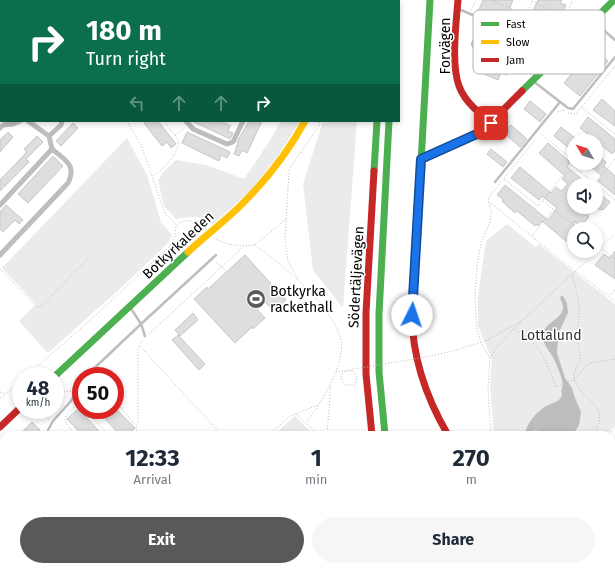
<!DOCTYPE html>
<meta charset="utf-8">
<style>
:root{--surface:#fff;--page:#f6f6f7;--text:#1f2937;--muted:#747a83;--accent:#595959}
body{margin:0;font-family:"Fira Sans",sans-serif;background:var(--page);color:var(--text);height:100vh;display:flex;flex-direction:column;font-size:15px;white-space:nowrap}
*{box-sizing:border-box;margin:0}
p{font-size:13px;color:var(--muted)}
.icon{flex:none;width:22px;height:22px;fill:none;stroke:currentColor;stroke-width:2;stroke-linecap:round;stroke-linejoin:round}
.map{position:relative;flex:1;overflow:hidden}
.details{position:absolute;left:0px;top:431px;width:615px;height:140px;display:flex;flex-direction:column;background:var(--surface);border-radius:12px 12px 0 0;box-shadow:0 2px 6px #0003}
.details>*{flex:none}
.hud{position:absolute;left:0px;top:0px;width:400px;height:122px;box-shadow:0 2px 6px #0003;background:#0b6e4f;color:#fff;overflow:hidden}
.needle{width:26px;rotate:309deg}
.tools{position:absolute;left:567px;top:134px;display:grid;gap:8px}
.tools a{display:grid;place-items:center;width:36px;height:36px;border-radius:50%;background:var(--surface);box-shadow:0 2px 6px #0003;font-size:20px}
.speed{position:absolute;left:12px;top:367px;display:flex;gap:8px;font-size:20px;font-weight:700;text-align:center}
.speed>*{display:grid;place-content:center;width:52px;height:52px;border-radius:50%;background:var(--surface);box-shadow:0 2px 6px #0003;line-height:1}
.speed small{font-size:10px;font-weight:400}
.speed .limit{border:6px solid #d22;background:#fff;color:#111}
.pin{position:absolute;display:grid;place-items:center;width:34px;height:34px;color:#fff;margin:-17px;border-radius:8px;box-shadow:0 2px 6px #0006}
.me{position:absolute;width:44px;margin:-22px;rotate:4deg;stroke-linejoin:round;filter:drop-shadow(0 0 3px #0008)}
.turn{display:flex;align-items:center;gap:14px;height:84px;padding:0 20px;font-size:18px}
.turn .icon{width:52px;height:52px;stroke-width:2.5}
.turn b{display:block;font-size:28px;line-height:34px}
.lanes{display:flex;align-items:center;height:38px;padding:0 20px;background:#0003;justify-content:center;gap:20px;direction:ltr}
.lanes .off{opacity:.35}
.eta{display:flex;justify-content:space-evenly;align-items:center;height:68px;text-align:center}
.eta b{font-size:24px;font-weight:700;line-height:28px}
.button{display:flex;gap:8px;margin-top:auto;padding:8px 20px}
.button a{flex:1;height:46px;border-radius:24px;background:var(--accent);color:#fff;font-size:16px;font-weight:700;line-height:46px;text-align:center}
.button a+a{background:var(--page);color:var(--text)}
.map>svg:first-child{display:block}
</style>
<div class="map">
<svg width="615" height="571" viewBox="0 0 615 571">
<rect width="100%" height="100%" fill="#fff"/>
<g fill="#ebebeb">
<path d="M281 121H300L279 154 251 190 212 225C201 214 191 217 176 219L164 206 158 180 165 170 176 160 206 165 244 179 269 142Z"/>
<path d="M323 121H357L343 308 313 270 303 184Z"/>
<path d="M127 138 147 175 161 222 172 235 169 242 124 285 48 353 19 321 36 304 2 268Z"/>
<path d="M507 224 535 247 539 244 615 304V426L605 435H494L490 386 492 360 478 326V296L486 241Z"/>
<path d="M295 416 314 435H274Z"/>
<path d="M133 567H368L369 571H131L130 569Z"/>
<path d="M483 567H527L529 571H479Z"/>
</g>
<path fill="#bdbdbd" d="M561 296H563L567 303 568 313 560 330 558 340 557 353 565 378 572 388 575 398 581 412 579 425 576 430 570 435H544L536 430 532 431 530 435H525C526 423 536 413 546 406 552 403 560 402 562 395 560 390 564 386 562 380 562 377 554 359 553 357 548 349 542 344 543 334 545 322 563 319 563 307 563 304 561 301 560 298Z"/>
<g fill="#dedede" stroke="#c6c6c6" fill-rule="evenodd">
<path d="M483 0H513L509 10 529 19 538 0H562L560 3 566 5 559 22 553 19 547 34 553 36 550 42 537 36 532 47 526 44 520 58 526 61 523 66 511 61 519 43 506 38 500 52 505 54 500 66 509 70 507 75 501 72 498 80 477 71 483 58 488 60 504 23 478 12ZM515 19 527 24 521 38 508 33Z"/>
<path d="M592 48 608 61 580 96 564 83Z"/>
<path d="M602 99 615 111V126L593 110Z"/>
<path d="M530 101 546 114 540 122 524 109Z"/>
<path d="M588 117 615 139V151L612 154 580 128Z"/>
<path d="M146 121H158L176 144 171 148 167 142 162 146 144 123Z"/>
<path d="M192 121H206L212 124 213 121H220L230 126 228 131 233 133 230 139Z"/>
<path d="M249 121H262L247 153 242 150 239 156 234 154 238 143 237 142Z"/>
<path d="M73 123 78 128 61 146 56 141Z"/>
<path d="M511 125 527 139 520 147 504 133Z"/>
<path d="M561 127 579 141H574V152L554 136Z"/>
<path d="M8 132 13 137 0 152V140Z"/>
<path d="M187 132 230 152 227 158 221 155 219 161 182 143Z"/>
<path d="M37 136 43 142 26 159 29 162 0 191V180L27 152 24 149Z"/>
<path d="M548 143 569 161 568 162 570 163 567 167 589 185H574V207H580L589 214 587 216 589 217 582 225 580 224 579 225 574 221V236L569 242 568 241 567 242 542 221 538 226 537 224 535 226 517 211 515 213 507 206 502 201 503 199 497 195 505 185 548 220 557 208 542 196 539 200 511 178 520 167 551 193 556 187 561 191 568 184 562 179 565 176 539 153Z"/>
<path d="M491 149 507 162 503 167 487 154Z"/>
<path d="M596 154 606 162 604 166 615 176V195L598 181 602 176 586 163H596Z"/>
<path d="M53 156 63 166 28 203 18 194Z"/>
<path d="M596 191 610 202 603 210 602 209 600 210 596 207Z"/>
<path d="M6 205 23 220 19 224 15 220 3 232 0 229V212Z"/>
<path d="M615 251V279L595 265 604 254 610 258Z"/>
<path d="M245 255 286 300 274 311 263 300 255 307 265 318 253 329 252 327 235 343 194 299 207 287 208 289Z"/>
<path d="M193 313 198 320 180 336 175 330Z"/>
<path d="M178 335 205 364 199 370 172 340Z"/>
<path d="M78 409 103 435H82L67 419Z"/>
<path d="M97 410H117L135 428 127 435H120Z"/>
<path d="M32 422 40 430 34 435H19Z"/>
</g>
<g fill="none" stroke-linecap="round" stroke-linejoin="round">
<g stroke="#b9b9b9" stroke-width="1" stroke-dasharray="1 2" stroke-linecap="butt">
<path d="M37 0 38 1"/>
<path d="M137 0 138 1"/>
<path d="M222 0 223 1"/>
<path d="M347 0V1"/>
<path d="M492 0 526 15"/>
<path d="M31 1V0"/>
<path d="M532 1 565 16 573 0"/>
<path d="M471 10 476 0"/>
<path d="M566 16 571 18"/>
<path d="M494 30 497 25 518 34"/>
<path d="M519 33 535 40"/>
<path d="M485 51 483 55 505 64 533 0"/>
<path d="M0 65 1 63"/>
<path d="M581 107 615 134"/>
<path d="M558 112 562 110 565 111"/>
<path d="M568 113 576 114 615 66"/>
<path d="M127 121 141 145 165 213 176 225 183 221H197L205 228"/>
<path d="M223 121 234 126"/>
<path d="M541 134 574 161"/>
<path d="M175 135 185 128"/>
<path d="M535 140 489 197 488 201 575 271 615 301"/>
<path d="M572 165 615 200"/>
<path d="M153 176C163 169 180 154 178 140L164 121"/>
<path d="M504 179 538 206 574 162"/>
<path d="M0 180 8 188"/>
<path d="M595 183 615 159"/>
<path d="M543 201 578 229"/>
<path d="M488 202 492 212 490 222 481 243 477 266 475 298 477 329 481 343 490 358 488 390 491 435"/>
<path d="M532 236 553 210"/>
<path d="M214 238C225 245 242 247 255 245 284 266 332 305 341 340 346 362 320 407 306 422"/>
<path d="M596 243 615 259"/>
<path d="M255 245 286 219"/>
<path d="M216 262 227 272"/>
<path d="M0 269 36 306 39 307 44 304 89 257"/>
<path d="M572 275C575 287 580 302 579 315 579 322 577 329 577 336 578 343 580 350 580 358 580 365 572 371 574 378 580 401 615 407 592 435"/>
<path d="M298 279 288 261 285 239 289 171 291 166 319 126 320 121"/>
<path d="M610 295 615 290"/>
<path d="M514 329C542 345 545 359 556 387L575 379 586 366 590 363 615 359"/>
<path d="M149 334 243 247"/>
<path d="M143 340 139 345 222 435"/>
<path d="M139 346 138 348V422C135 427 136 431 139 435"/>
<path d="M457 350 487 340 521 321"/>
<path d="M490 358 499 344 523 320 615 234"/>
<path d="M98 371 100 376"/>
<path d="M336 371H353"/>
<path d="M26 376 87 323 169 247 175 236 176 225"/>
<path d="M0 392 5 394"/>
<path d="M55 393 69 391H72"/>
<path d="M0 399 21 380"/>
<path d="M115 400 135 425"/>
<path d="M40 410 49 420"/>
<path d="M85 410 109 435"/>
<path d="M296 414 319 435"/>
<path d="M75 435 65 421 66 416 78 403 81 406"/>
<path d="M269 435 290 416 318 405"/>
<path d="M327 435 331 384"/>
<path d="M593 435 600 433 606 435"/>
<path d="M607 435 615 428"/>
<path d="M0 446 4 450"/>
<path d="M0 488 4 484"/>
<path d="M0 506 4 502"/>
<path d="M0 517 4 521"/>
<path d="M0 564 4 560"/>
<path d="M30 567 35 571"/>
<path d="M370 567V571"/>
<path d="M562 567 565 571"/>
<path d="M19 571 23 567"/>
<path d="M66 571V567"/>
<path d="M122 571 125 567"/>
<path d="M235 571 238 567"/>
<path d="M245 571 250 567"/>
</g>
<g stroke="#bebebe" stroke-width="2.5">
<path d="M458 9C469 13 479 18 490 23V29L481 49 479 50 474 48 472 44 483 20"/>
<path d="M593 21 615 40"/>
<path d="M533 81 568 108 573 109 615 57"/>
<path d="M422 159 479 133 495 118"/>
<path d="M495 182 560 102"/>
<path d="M130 307 141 324 145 336"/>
<path d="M86 376 141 324 216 255"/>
<path d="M48 430 53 421 71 401 81 385"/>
<path d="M611 493 615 489"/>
<path d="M611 544 615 539"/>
<path d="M324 567 328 571"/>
<path d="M596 567 597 571"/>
</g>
<g stroke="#bebebe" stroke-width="5">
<path d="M191 0V1"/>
<path d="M94 1 95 0"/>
<path d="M186 121 193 129 227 144 233 142 243 121"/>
<path d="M0 128 3 125 13 124 20 121"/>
<path d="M49 136 61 125 62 121"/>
<path d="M0 205 52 149 49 136 28 121"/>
<path d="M0 255 68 183C77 165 65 160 52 149"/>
<path d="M0 538 4 540"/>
</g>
<g stroke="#4caf50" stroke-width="7">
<path d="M396 0V1"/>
<path d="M522 91 614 0"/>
<path d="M374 171 377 121"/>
<path d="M415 271 430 0"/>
<path d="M55 376 188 252"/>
<path d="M385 435 379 372V314L389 121"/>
<path d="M415 567 417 571"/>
<path d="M425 567 427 571"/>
<path d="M533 567 535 571"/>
<path d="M543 567 545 571"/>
</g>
<g stroke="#ffc107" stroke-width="7">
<path d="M335 0V1"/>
<path d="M384 0V1"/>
<path d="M188 252C204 237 221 224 237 209 264 183 287 154 305 121"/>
</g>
<g stroke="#c62828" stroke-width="7">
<path d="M458 0C456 24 451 64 459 86 462 94 467 101 473 107 480 114 486 118 497 116L522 91"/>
<path d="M415 271C414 285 412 300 412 314 412 357 427 399 448 435"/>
<path d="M0 427 21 407"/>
<path d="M372 435 366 374V313L374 171"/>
<path d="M404 567 406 571"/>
<path d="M460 567V571"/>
</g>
<path stroke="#b9b9b9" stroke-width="1" stroke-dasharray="1 2" stroke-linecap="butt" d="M353 371 357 377 356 382 353 385H346L342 381C340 376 342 372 348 370L426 357 457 350"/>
</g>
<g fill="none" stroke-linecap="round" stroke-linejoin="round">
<defs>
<path id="route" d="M412 315 421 159 479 133 491 123"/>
</defs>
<use href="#route" stroke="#114b97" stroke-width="10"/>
<use href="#route" stroke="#1a73e8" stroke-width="7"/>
</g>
<defs>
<symbol id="stadium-disc" viewBox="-11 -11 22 22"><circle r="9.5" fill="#595959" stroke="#fff"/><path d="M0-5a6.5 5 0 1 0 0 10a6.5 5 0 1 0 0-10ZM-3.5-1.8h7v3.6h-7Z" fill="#fff"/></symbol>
</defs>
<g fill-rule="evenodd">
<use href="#stadium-disc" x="245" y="288" width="22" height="22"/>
</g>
<g text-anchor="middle" stroke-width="3" stroke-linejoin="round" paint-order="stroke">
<g font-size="14" fill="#000" stroke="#fff">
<text transform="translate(445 46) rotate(-90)" y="5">Forvägen</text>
<text transform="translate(178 245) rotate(-43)" y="5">Botkyrkaleden</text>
<text transform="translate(356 277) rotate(-87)" y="5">Södertäljevägen</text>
</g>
<g font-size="14" fill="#000" stroke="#fff" text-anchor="start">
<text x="270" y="296">Botkyrka<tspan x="270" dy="16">rackethall</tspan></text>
</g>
<g font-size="14" fill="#313131" stroke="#fff">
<text x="551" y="340">Lottalund</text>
</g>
</g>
<rect x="473" y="10" width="132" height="64" rx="6" fill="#fff" stroke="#b2b2b2" stroke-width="1"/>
<rect x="481" y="22" width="18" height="4" fill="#4caf50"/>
<rect x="481" y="40" width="18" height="4" fill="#ffc107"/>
<rect x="481" y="58" width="18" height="4" fill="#c62828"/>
<g font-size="11" fill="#000">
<text x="506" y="28">Fast</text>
<text x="506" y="46">Slow</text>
<text x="506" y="64">Jam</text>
</g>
</svg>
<div class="tools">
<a><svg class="needle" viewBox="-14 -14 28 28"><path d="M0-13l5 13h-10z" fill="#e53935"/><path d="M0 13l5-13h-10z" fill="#747a83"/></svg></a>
<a><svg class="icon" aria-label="sound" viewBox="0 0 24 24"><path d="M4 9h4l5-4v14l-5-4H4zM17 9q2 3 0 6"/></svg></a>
<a><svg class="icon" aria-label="search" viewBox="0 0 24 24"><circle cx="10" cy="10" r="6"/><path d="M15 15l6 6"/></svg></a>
</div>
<div class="speed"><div>48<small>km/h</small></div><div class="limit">50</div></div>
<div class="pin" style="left:491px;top:123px;background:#d93025"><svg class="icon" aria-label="arrive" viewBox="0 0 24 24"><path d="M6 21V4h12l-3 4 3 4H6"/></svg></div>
<svg class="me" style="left:412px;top:315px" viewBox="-20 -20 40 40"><circle r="19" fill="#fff"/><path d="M0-13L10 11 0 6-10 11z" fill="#1a73e8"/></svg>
<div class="hud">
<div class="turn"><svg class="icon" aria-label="right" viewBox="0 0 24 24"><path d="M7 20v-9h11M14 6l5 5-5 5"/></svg><div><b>180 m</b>Turn right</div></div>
<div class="lanes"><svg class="icon off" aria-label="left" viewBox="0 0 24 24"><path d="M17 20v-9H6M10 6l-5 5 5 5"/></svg><svg class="icon off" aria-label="ahead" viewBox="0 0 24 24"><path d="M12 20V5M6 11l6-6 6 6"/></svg><svg class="icon off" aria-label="ahead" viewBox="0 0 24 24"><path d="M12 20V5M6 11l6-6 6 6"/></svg><svg class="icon" aria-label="right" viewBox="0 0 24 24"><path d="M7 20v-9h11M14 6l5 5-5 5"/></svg></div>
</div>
<section class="details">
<div class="eta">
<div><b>12:33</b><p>Arrival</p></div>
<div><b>1</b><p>min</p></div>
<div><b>270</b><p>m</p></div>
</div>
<div class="button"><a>Exit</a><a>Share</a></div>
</section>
</div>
